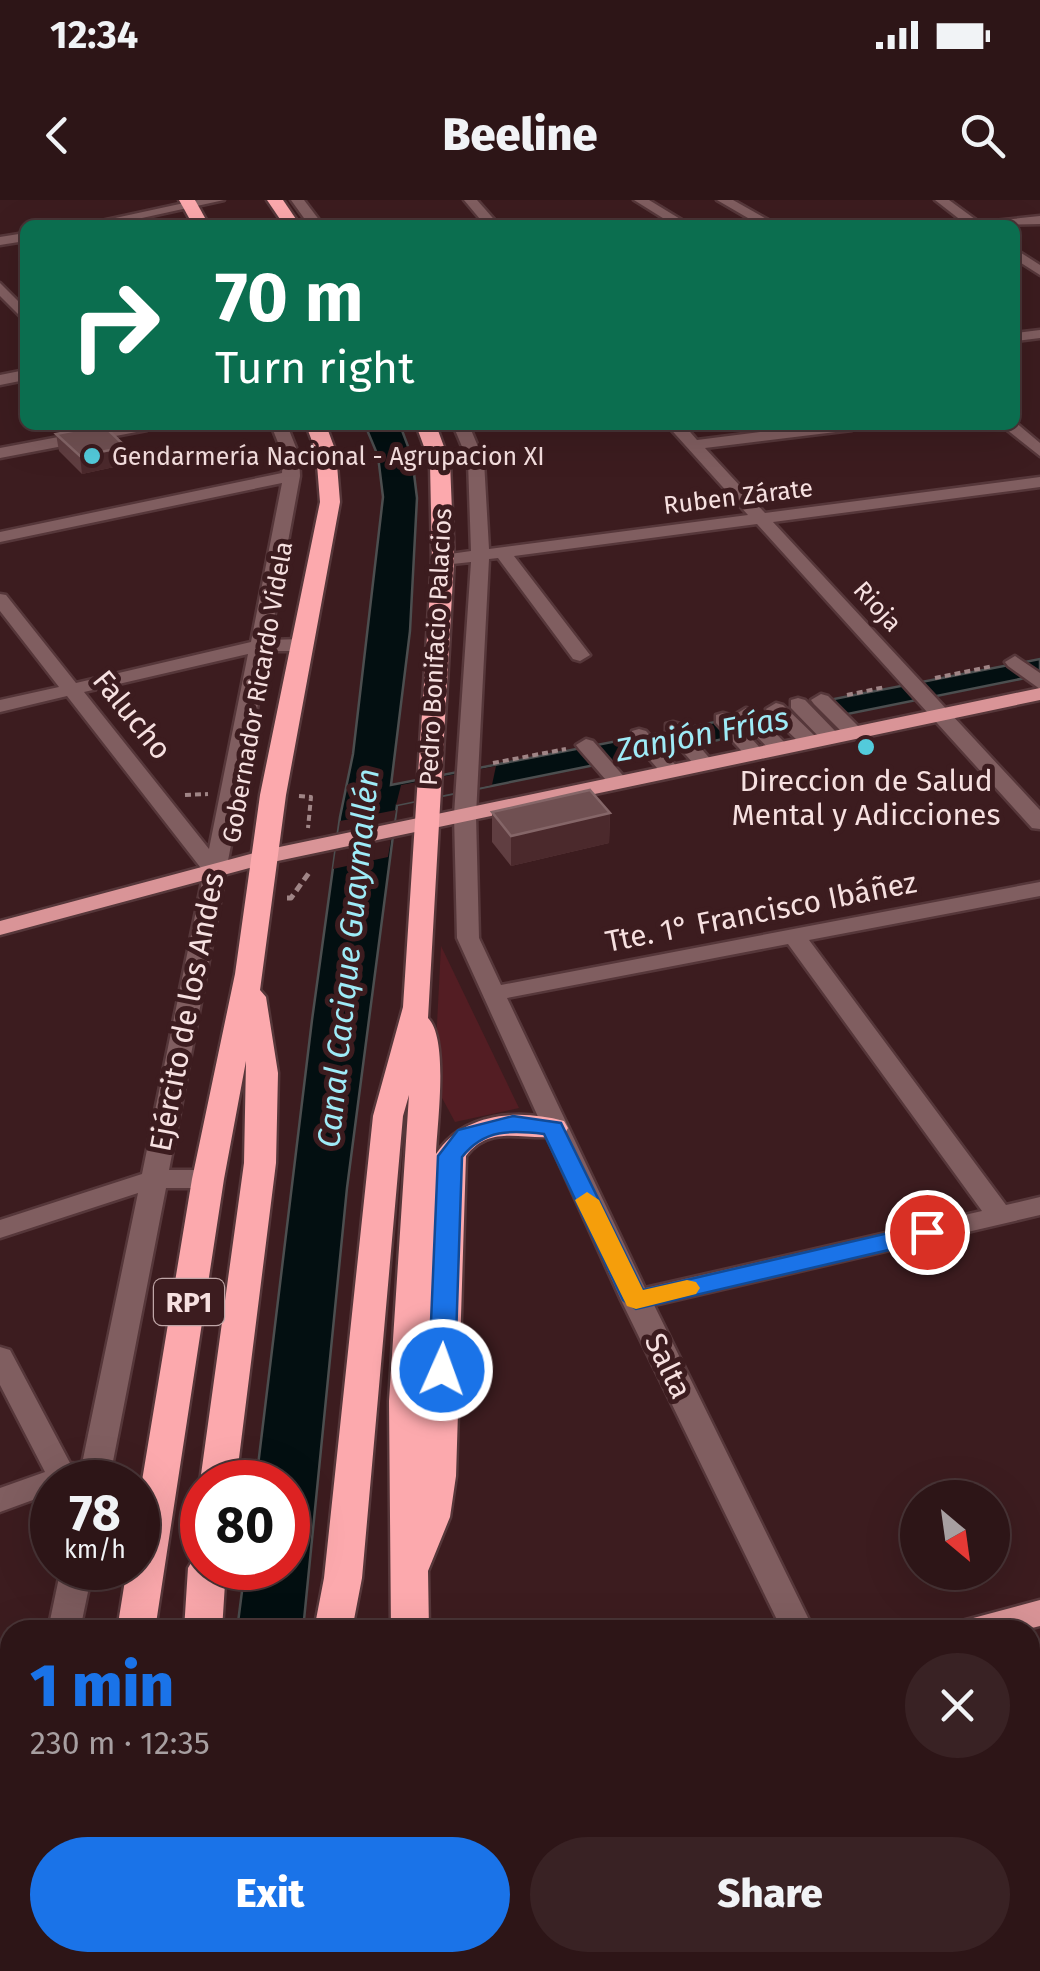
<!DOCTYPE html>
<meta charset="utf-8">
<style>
:root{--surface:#2d1517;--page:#392224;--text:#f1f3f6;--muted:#a79fa1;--line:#483436;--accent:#1a73e8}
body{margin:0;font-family:"Fira Sans",sans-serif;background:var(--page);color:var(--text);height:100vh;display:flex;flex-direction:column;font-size:38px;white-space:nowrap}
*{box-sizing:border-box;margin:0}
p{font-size:32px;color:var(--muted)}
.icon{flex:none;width:55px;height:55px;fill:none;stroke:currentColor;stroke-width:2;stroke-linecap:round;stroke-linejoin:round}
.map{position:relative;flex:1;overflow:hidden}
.sheet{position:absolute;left:0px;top:1420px;width:1040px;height:352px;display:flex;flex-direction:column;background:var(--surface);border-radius:30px 30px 0 0;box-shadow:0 10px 40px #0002,0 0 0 2px var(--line)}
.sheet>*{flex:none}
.guide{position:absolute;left:20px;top:20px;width:1000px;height:210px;border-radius:15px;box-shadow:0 10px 40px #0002,0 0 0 2px var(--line);background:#0b6e4f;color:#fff;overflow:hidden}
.needle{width:65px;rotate:151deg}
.buttons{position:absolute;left:900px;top:1280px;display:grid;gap:20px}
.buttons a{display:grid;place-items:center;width:110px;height:110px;border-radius:50%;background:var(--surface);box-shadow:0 10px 40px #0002,0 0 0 2px var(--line);font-size:50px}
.speed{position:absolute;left:30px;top:1260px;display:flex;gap:20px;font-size:50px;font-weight:700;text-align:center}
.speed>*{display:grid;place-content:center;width:130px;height:130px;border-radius:50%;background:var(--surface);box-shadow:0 10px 40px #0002,0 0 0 2px var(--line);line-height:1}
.speed small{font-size:25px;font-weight:400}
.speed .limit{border:15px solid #d22;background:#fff;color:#111}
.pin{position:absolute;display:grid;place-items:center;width:85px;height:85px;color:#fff;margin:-42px;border:5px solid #fff;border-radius:50%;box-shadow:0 2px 10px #0007}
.me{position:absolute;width:110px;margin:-55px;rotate:2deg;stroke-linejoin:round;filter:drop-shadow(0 0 8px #0008)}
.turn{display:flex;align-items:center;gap:35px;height:210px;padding:0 30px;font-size:45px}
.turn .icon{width:130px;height:130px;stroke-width:2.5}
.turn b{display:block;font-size:70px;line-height:85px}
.round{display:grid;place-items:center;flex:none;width:105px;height:105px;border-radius:52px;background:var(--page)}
.headline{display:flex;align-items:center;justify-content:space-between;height:170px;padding:0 30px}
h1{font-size:60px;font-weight:800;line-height:75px;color:var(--accent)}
.button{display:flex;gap:20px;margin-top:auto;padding:20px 30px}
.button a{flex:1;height:115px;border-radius:60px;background:var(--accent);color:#fff;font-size:40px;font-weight:800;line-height:115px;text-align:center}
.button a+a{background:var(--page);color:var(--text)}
.status{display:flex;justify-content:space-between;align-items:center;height:70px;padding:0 50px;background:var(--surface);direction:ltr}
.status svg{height:28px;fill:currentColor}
header{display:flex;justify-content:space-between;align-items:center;height:130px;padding:0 30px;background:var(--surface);font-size:45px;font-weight:800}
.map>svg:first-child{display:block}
</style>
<div class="status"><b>12:34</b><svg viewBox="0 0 49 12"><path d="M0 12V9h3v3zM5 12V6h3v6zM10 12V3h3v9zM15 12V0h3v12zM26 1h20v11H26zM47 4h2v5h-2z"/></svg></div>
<header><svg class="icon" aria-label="back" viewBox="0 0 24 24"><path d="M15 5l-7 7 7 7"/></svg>Beeline<svg class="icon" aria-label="search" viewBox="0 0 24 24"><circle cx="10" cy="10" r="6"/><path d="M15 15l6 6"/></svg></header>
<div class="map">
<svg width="1040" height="1771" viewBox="0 0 1040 1771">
<rect width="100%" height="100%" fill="#3c1c1f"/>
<path fill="#531d23" d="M441 746 519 908 455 922 434 883Z"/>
<path fill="#030f11" stroke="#4c4e4f" stroke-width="2.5" d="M365 225H400L412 257 417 298 410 431 391 585 1040 459V475L397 605 347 988 303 1430H237L245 1368H288V1282H256L312 820 340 617 353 554 383 297 378 256Z"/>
<g fill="#3c1c1f">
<path d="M496 566 492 585 396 605 401 585Z"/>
<path d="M396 610 388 657 333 669 340 621Z"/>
</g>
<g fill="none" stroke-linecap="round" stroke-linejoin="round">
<defs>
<g id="minor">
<path d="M198 0H224L110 25H83Z"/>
<path d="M291 0H304L323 25H309Z"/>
<path d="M464 0H477L499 25H485Z"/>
<path d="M634 0H649L690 25H674Z"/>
<path d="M717 0H733L777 25H760Z"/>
<path d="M935 0H949L983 25H967Z"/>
<path d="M1040 16V24L987 25 994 21Z"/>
<path d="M25 33V41L0 45V37Z"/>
<path d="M1015 49 1040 65V75L1015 59Z"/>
<path d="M0 83 25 108V121L0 96Z"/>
<path d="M1040 130V138L1015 141V133Z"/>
<path d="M25 170V180L0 185V175Z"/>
<path d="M1015 222 1040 243V256L1001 225H1015Z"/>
<path d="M122 225H155L147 230 0 258V248Z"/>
<path d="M271 225H287L299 255 300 276 270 440 301 439 310 445 301 451H268L169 970H208L221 979 208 988H166L109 1282H52V1293L0 1312V1288L45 1272 0 1185V1147L10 1150 70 1263 82 1264 138 993 0 1038V1020L142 974 204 672 67 496 0 512V500L59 487 0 411V394L6 395 76 483 251 442 282 283 0 342V332L282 273 283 255ZM248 454 209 649 84 492Z"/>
<path d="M453 225H469L484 261 489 349 748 315 667 225H684L697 240 814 225H860L852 230 705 248 765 313 1040 277V287L773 322 1040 610V629L1032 628 757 324 514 356 590 455 580 461 573 459 498 358 489 359 476 615 479 738 501 785 1040 682V696L809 740 1006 1005 1040 997V1015L654 1105 814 1430H782L621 1100 457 738 454 615 471 362 443 365 434 360 443 355 471 351 468 261ZM788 744 982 1011 645 1088 507 798Z"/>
<path d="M1015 456 1040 473V489L1008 466 1005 462Z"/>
<path d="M821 494 828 496 861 529V537H847L814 504 811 500Z"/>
<path d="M798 498 805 500 838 534V542H824L791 508V500Z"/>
<path d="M776 503 783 505 817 538V546H803L769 513 766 509Z"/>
<path d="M746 508 753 510 787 545V553H773L739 518 736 514Z"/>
<path d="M723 513 730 515 762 550V558H748L716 523V515Z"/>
<path d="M673 522 680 524 712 561 715 565 712 569H698L666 532V524Z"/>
<path d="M639 529 646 531 678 568 681 572 678 576H664L632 539V531Z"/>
<path d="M586 539 593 541 626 579 629 583 626 587H612L579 549 576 545Z"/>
<path d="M61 1368H93L80 1430H48Z"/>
<path d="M10 1655V1725L0 1728V1659Z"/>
<path d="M950 1762H987L991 1771H953Z"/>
</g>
<g id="major">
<path d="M1040 488V500L268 663 0 735V721L265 650Z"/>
<path d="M1040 1400V1426L1024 1430H957L962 1421Z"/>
<path d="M10 1742V1762H27L23 1771H0V1746Z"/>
</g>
<g id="highway">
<path d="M179 0H195L209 25H193Z"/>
<path d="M267 0H283L300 25H284Z"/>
<path d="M306 225H326L336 252 340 302 286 595 260 790 266 797 278 873 276 963 236 1282H202V1287L200 1282 244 963 246 861 224 979 155 1430H117L127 1368H138V1305L192 979 235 774 260 595 320 302 316 252Z"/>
<path d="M416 225H436L450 263 454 360 428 818C449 839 437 924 436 954 464 912 518 909 564 921L568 928 564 935C529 944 492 921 466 956L456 1276 450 1317 428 1371 429 1430H391L389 1201 409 895 403 916 362 1378 352 1430H314L324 1378 373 916 403 807 432 360 430 263Z"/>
<path d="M202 1355V1368H226L222 1430H184L188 1368 194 1358Z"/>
<path d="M10 1697V1748L0 1752V1701Z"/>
<path d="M63 1762H120L116 1771H59Z"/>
<path d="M182 1762H226L224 1771H180Z"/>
<path d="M237 1762H281L280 1771H236Z"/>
<path d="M323 1762H376L379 1768V1762H423V1771H327Z"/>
</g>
</defs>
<use href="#minor" stroke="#56373a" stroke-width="5"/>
<use href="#major" stroke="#56373a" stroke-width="5"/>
<use href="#highway" stroke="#56373a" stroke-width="5"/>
<g stroke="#a08586" stroke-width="4" stroke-dasharray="6 4" stroke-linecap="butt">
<path d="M935 478 993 466"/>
<path d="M847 495 885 487"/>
<path d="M493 563 566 549"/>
<path d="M185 595 208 594"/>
<path d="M299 596 311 597 308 628"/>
</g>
<path stroke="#a08586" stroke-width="5" stroke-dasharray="8 5" stroke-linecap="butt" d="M287 698H291L311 670"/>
<use href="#minor" fill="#805e60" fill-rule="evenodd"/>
<use href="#major" fill="#d99497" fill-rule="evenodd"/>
<use href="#highway" fill="#fca9ad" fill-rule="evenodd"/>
</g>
<g fill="#603e41">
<path d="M56 234 126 247 128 264 82 274 59 251Z"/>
<path d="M492 612 610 613 609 643 511 666 492 642Z"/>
</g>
<g fill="#4b292c">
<path d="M126 247 128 264 82 274 80 256Z"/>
<path d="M610 613 609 643 511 666V636Z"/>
</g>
<g fill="#705052" stroke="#856668" stroke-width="2.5">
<path d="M103 225 126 247 80 256 56 234Z"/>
<path d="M590 590 610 613 511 636 492 612Z"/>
</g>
<path fill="#1a73e8" stroke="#114b97" stroke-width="2.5" d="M513 916 561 923 643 1090 927 1024 939 1032 927 1041 636 1109 623 1100 544 934C511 930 484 929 462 957L455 1170 451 1176H433L429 1170 438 956 458 930Z"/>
<path fill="#f59e0b" d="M587 992 599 1000 643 1090 687 1080 696 1082 700 1088 696 1094 636 1109 627 1106 575 1000Z"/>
<g fill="#53cbdb" stroke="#3c1c1f" stroke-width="4">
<circle cx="92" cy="256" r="10"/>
<circle cx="866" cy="547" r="10"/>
</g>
<g text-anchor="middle" stroke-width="10" stroke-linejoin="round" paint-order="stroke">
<g font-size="25" fill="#f6e0e0" stroke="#3c1c1f" text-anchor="start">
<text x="112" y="265">Gendarmería Nacional - Agrupacion XI</text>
</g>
<g font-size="25" fill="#f6e0e0" stroke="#3c1c1f">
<text transform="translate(738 296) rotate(-7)" y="9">Ruben Zárate</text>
<text transform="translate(878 406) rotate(48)" y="9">Rioja</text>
<text transform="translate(435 447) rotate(-87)" y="9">Pedro Bonifacio Palacios</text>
<text transform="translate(257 492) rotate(-80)" y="9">Gobernador Ricardo Videla</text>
</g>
<rect fill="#3c1c1f" stroke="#bea5a6" stroke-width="2.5" x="154" y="1079" width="70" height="46" rx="8"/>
<g font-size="28" font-weight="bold" fill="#f6e0e0">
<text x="189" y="1112">RP1</text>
</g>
<g font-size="30" fill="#f6e0e0" stroke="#3c1c1f">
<text transform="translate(132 515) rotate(51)" y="10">Falucho</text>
<text transform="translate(761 712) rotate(-11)" y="10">Tte. 1° Francisco Ibáñez</text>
<text transform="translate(187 812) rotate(-79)" y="10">Ejército de los Andes</text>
<text transform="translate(668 1166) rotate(64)" y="10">Salta</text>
</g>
<g font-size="30" fill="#f6e0e0" stroke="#3c1c1f">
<text x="866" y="591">Direccion de Salud<tspan x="866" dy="34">Mental y Adicciones</tspan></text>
</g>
<g font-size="32" font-style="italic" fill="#9eebf7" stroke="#3c1c1f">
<text transform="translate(702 534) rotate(-11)" y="11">Zanjón Frías</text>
<text transform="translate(348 758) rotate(-84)" y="11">Canal Cacique Guaymallén</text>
</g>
</g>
</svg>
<div class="buttons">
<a><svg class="needle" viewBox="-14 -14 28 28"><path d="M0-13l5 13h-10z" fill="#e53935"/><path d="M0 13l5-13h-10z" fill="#a79fa1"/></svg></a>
</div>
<div class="speed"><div>78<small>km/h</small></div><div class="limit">80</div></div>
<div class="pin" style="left:927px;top:1032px;background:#d93025"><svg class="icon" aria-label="arrive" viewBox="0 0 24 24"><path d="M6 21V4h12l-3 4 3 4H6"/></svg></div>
<svg class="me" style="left:442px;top:1170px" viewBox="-20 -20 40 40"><circle r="17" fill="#1a73e8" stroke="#fff" stroke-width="3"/><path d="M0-11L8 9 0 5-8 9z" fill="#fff"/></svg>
<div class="guide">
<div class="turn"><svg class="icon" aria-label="right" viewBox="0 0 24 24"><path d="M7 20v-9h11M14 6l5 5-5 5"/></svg><div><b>70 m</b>Turn right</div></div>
</div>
<section class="sheet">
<div class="headline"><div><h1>1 min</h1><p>230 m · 12:35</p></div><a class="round"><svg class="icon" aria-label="close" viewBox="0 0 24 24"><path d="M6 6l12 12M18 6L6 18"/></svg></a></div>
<div class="button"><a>Exit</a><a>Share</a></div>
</section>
</div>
